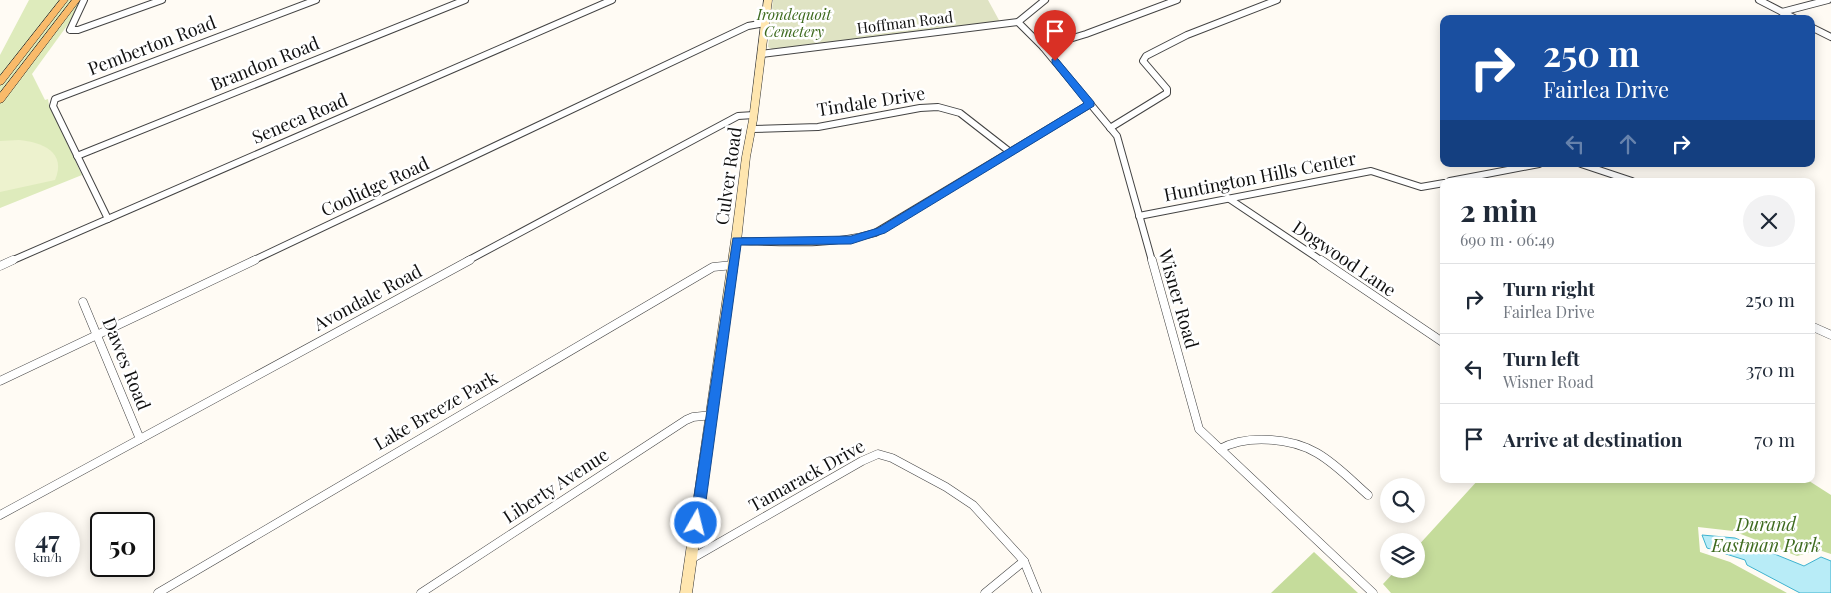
<!DOCTYPE html>
<meta charset="utf-8">
<style>
:root{--surface:#fff;--page:#f2f2f3;--text:#1f2937;--muted:#747a83;--line:#e0e1e3}
body{margin:0;font-family:"Playfair Display",serif;background:var(--page);color:var(--text);height:100vh;display:flex;flex-direction:column;font-size:19px;white-space:nowrap}
*{box-sizing:border-box;margin:0}
p{font-size:16px;color:var(--muted)}
.icon{flex:none;width:28px;height:28px;fill:none;stroke:currentColor;stroke-width:2;stroke-linecap:round;stroke-linejoin:round}
.map{position:relative;flex:1;overflow:hidden}
.panel{position:absolute;left:1440px;top:178px;width:375px;height:305px;display:flex;flex-direction:column;background:var(--surface);border-radius:10px;box-shadow:0 2px 12px #0003}
.panel>*{flex:none}
.top-card{position:absolute;left:1440px;top:15px;width:375px;height:152px;border-radius:10px;box-shadow:0 2px 12px #0003;background:#1a4fa0;color:#fff;overflow:hidden}
.tools{position:absolute;left:1380px;top:478px;display:grid;gap:10px}
.tools a{display:grid;place-items:center;width:45px;height:45px;border-radius:50%;background:var(--surface);box-shadow:0 2px 12px #0003;font-size:25px}
.speed{position:absolute;left:15px;top:512px;display:flex;gap:10px;font-size:25px;font-weight:700;text-align:center}
.speed>*{display:grid;place-content:center;width:65px;height:65px;border-radius:50%;background:var(--surface);box-shadow:0 2px 12px #0003;line-height:1}
.speed small{font-size:12px;font-weight:400}
.speed .limit{border:2px solid #111;border-radius:8px;background:#fff;color:#111}
.pin{position:absolute;display:grid;place-items:center;width:42px;height:42px;color:#fff;margin:-51px -21px;border-radius:50% 50% 50% 0;rotate:-45deg;box-shadow:0 0 5px #0007}
.pin .icon{rotate:45deg}
.me{position:absolute;width:55px;margin:-28px;rotate:8deg;stroke-linejoin:round;filter:drop-shadow(0 0 4px #0008)}
.turn{display:flex;align-items:center;gap:18px;height:105px;padding:0 20px;font-size:22px}
.turn .icon{width:65px;height:65px;stroke-width:2.5}
.turn b{display:block;font-size:35px;line-height:42px}
.lanes{display:flex;align-items:center;height:48px;padding:0 20px;background:#0003;justify-content:center;gap:25px;direction:ltr}
.lanes .off{opacity:.35}
.round{display:grid;place-items:center;flex:none;width:52px;height:52px;border-radius:26px;background:var(--page)}
.overview{display:flex;align-items:center;justify-content:space-between;height:85px;padding:0 20px}
h1{font-size:30px;font-weight:700;line-height:38px}
ul{padding:0;list-style:none}
li{display:flex;align-items:center;gap:15px;height:70px;padding:0 20px;border-top:1px solid var(--line)}
li div{flex:1}
li b{display:block;font-size:19px}
li em{font-style:normal}
.map>svg:first-child{display:block}
</style>
<div class="map">
<svg width="1831" height="593" viewBox="0 0 1831 593">
<rect width="100%" height="100%" fill="#fffbf4"/>
<path fill="#deebbc" d="M29 0H82L69 23 32 74 45 100 48 99 49 105 82 175 0 208V55Z"/>
<g fill="#c5dc9b">
<path d="M1479 479H1806L1831 495V554L1819 550 1797 556 1733 531 1698 527 1700 552 1730 562 1787 593H1391L1383 584 1397 569H1416V548Z"/>
<path d="M1314 552 1358 593H1271Z"/>
</g>
<path fill="#dfe3c3" d="M773 0H988L1000 22 774 50 768 47Z"/>
<path fill="#edf2ce" d="M19 140C42 142 67 152 55 180L0 192V141Z"/>
<path fill="#b8ecf7" stroke="#3eb2cf" d="M1702 535 1735 538 1804 566 1821 557 1831 561V593H1800L1747 565 1745 560 1707 548Z"/>
<g fill="none" stroke-linecap="round" stroke-linejoin="round">
<defs>
<g id="street-far1">
<path d="M84 0 70 30H78L162 0"/>
<path d="M1759 0 1796 19"/>
<path d="M1782 12 1828 0"/>
<path d="M1018 22 1043 47 1117 136 1152 261"/>
<path d="M1811 27 1831 37"/>
<path d="M1043 47 1086 34 1177 0"/>
<path d="M761 54 1018 22 1045 0"/>
<path d="M1110 128 1167 93V89L1143 61 1146 56 1187 35 1277 0"/>
<path d="M752 129 818 127 920 108 938 107 960 113 1010 152"/>
<path d="M77 156 465 0"/>
<path d="M1581 164 1632 181"/>
<path d="M1450 181 1539 164"/>
<path d="M1228 198 1322 261"/>
<path d="M1139 216 1371 171 1421 187 1444 183"/>
<path d="M108 219 53 106 55 99 316 0"/>
<path d="M736 241C783 242 829 246 875 233L1090 104"/>
<path d="M11 261 612 0"/>
<path d="M252 261 748 26 765 23"/>
<path d="M467 261 738 116 754 115"/>
</g>
<g id="street">
<path d="M1152 260 1199 429 1373 593"/>
<path d="M1321 260 1444 343"/>
<path d="M0 266 13 260"/>
<path d="M83 302 140 439"/>
<path d="M1811 326 1831 335"/>
<path d="M0 381 255 260"/>
<path d="M1220 449C1247 434 1291 438 1317 453 1336 464 1352 481 1368 495"/>
<path d="M0 515 470 260"/>
<path d="M691 559 862 461 878 454 892 458 946 487 973 505 1024 561 1037 593"/>
<path d="M158 593 713 267 733 265"/>
<path d="M421 593 686 420 693 417 712 415"/>
<path d="M985 593 1024 561"/>
</g>
<path id="secondary" d="M764 0H772L757 120 750 157 741 241 692 593H680L731 241 742 157 749 120Z"/>
<g id="primary">
<path d="M60 0H68L3 84 0 85V76Z"/>
<path d="M72 0H80L3 102 0 103V93Z"/>
</g>
</defs>
<use href="#street-far1" stroke="#434343" stroke-width="8"/>
<use href="#street" stroke="#434343" stroke-width="9"/>
<use href="#secondary" stroke="#323232" stroke-width="1"/>
<use href="#primary" stroke="#212121" stroke-width="1"/>
<use href="#street-far1" stroke="#fff" stroke-width="6"/>
<use href="#street" stroke="#fff" stroke-width="8"/>
<use href="#secondary" fill="#ffe6af" fill-rule="evenodd"/>
<use href="#primary" fill="#f9ba6a" fill-rule="evenodd"/>
</g>
<path fill="#1a73e8" stroke="#114b97" d="M1055 58 1058 59 1094 102V106L885 233 851 244 741 245 703 523 701 527 696 529 692 527 690 523 733 238 851 236 878 228 1084 103 1052 63V59Z"/>
<g text-anchor="middle" stroke-width="5" stroke-linejoin="round" paint-order="stroke">
<g font-size="15" font-style="italic" fill="#3d6a1e" stroke="#fff">
<text x="794" y="20">Irondequoit<tspan x="794" dy="17">Cemetery</tspan></text>
</g>
<g font-size="15" fill="#101010" stroke="#fff">
<text transform="translate(905 23) rotate(-7)" y="5">Hoffman Road</text>
</g>
<g font-size="18" fill="#101010" stroke="#fff">
<text transform="translate(152 46) rotate(-21)" y="6">Pemberton Road</text>
<text transform="translate(265 64) rotate(-22)" y="6">Brandon Road</text>
<text transform="translate(871 102) rotate(-9)" y="6">Tindale Drive</text>
<text transform="translate(300 119) rotate(-23)" y="6">Seneca Road</text>
<text transform="translate(729 176) rotate(-82)" y="6">Culver Road</text>
<text transform="translate(1260 177) rotate(-11)" y="6">Huntington Hills Center</text>
<text transform="translate(375 187) rotate(-25)" y="6">Coolidge Road</text>
<text transform="translate(1344 259) rotate(34)" y="6">Dogwood Lane</text>
<text transform="translate(368 298) rotate(-28)" y="6">Avondale Road</text>
<text transform="translate(1178 299) rotate(74)" y="6">Wisner Road</text>
<text transform="translate(126 364) rotate(68)" y="6">Dawes Road</text>
<text transform="translate(436 411) rotate(-30)" y="6">Lake Breeze Park</text>
<text transform="translate(807 476) rotate(-29)" y="6">Tamarack Drive</text>
<text transform="translate(556 486) rotate(-33)" y="6">Liberty Avenue</text>
</g>
<g font-size="18" font-style="italic" fill="#3d6a1e" stroke="#fff">
<text x="1766" y="531">Durand<tspan x="1766" dy="21">Eastman Park</tspan></text>
</g>
</g>
</svg>
<div class="tools">
<a><svg class="icon" aria-label="search" viewBox="0 0 24 24"><circle cx="10" cy="10" r="6"/><path d="M15 15l6 6"/></svg></a>
<a><svg class="icon" aria-label="layers" viewBox="0 0 24 24"><path d="M12 4l9 5-9 5-9-5zM3 14l9 5 9-5"/></svg></a>
</div>
<div class="speed"><div>47<small>km/h</small></div><div class="limit">50</div></div>
<div class="pin" style="left:1055px;top:61px;background:#d93025"><svg class="icon" aria-label="arrive" viewBox="0 0 24 24"><path d="M6 21V4h12l-3 4 3 4H6"/></svg></div>
<svg class="me" style="left:696px;top:523px" viewBox="-20 -20 40 40"><circle r="17" fill="#1a73e8" stroke="#fff" stroke-width="3"/><path d="M0-11L8 9 0 5-8 9z" fill="#fff"/></svg>
<div class="top-card">
<div class="turn"><svg class="icon" aria-label="right" viewBox="0 0 24 24"><path d="M7 20v-9h11M14 6l5 5-5 5"/></svg><div><b>250 m</b>Fairlea Drive</div></div>
<div class="lanes"><svg class="icon off" aria-label="left" viewBox="0 0 24 24"><path d="M17 20v-9H6M10 6l-5 5 5 5"/></svg><svg class="icon off" aria-label="ahead" viewBox="0 0 24 24"><path d="M12 20V5M6 11l6-6 6 6"/></svg><svg class="icon" aria-label="right" viewBox="0 0 24 24"><path d="M7 20v-9h11M14 6l5 5-5 5"/></svg></div>
</div>
<section class="panel">
<div class="overview"><div><h1>2 min</h1><p>690 m · 06:49</p></div><a class="round"><svg class="icon" aria-label="close" viewBox="0 0 24 24"><path d="M6 6l12 12M18 6L6 18"/></svg></a></div>
<ul>
<li><svg class="icon" aria-label="right" viewBox="0 0 24 24"><path d="M7 20v-9h11M14 6l5 5-5 5"/></svg><div><b>Turn right</b><p>Fairlea Drive</p></div><em>250 m</em></li>
<li><svg class="icon" aria-label="left" viewBox="0 0 24 24"><path d="M17 20v-9H6M10 6l-5 5 5 5"/></svg><div><b>Turn left</b><p>Wisner Road</p></div><em>370 m</em></li>
<li><svg class="icon" aria-label="arrive" viewBox="0 0 24 24"><path d="M6 21V4h12l-3 4 3 4H6"/></svg><div><b>Arrive at destination</b></div><em>70 m</em></li>
</ul>
</section>
</div>
